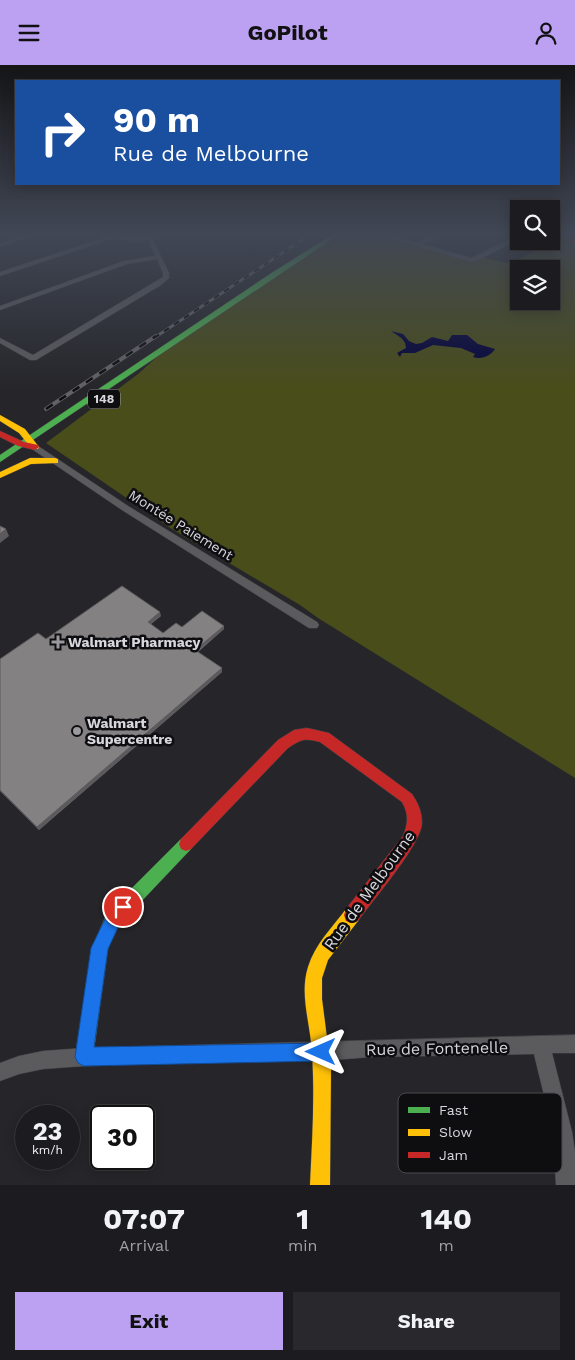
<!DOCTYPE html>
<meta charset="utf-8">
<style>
:root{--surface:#1c1c20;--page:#29292d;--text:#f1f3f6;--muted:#a0a1a5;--line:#3a3a3e;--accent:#bca0f2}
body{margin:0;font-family:"Work Sans",sans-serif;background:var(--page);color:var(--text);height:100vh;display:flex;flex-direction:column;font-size:19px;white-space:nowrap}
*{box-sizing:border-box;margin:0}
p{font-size:16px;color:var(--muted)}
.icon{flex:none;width:28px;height:28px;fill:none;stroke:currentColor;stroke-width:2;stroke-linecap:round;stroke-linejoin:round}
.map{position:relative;height:1120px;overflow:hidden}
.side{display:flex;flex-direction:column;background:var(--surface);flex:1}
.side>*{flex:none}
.hud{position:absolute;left:15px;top:15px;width:545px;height:105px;border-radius:0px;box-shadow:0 2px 12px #0003,0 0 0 1px var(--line);background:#1a4fa0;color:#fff;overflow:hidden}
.buttons{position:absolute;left:510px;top:135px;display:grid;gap:10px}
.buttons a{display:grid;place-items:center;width:50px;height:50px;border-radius:0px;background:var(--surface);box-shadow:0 2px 12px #0003,0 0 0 1px var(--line);font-size:25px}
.speed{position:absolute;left:15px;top:1040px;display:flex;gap:10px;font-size:25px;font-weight:700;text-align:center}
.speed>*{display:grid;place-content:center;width:65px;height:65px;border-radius:50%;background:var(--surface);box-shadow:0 2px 12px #0003,0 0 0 1px var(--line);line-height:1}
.speed small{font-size:12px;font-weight:400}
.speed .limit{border:2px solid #111;border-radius:8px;background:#fff;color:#111}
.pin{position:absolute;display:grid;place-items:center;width:42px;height:42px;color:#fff;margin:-21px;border:2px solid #fff;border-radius:50%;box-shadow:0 1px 5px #0007}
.me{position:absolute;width:55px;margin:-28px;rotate:270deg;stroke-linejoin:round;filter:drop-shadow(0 0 4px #0008)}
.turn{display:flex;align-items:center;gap:18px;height:105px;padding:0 15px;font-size:22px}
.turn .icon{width:65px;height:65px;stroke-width:2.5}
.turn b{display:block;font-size:35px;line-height:42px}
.eta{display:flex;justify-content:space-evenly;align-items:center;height:85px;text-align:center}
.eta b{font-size:30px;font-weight:700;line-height:35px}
.primary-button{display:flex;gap:10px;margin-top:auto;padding:10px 15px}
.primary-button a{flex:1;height:58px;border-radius:0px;background:var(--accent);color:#111;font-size:20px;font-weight:700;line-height:58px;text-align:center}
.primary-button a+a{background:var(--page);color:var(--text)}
header{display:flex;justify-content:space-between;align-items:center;height:65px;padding:0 15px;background:var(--accent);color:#111;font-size:22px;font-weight:700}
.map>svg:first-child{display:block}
</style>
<header><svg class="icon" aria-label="menu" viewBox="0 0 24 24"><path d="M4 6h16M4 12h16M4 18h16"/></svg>GoPilot<svg class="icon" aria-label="person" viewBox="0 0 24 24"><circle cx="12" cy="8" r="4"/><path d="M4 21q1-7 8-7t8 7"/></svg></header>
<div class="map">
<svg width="575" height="1120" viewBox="0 0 575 1120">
<rect width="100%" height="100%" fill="#26262a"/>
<g fill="#494d1a" fill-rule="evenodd">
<path d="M94 167H173C148 178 119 176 94 167Z"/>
<path d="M340 167H373L465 194 485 193 507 198 516 196 569 167 575 179V713L318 553 300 540 172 464 46 378 138 309 169 281 308 185ZM519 204H551V236H519Z"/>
</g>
<path fill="#03033a" d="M391 266 403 269 409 276 416 279 422 278 432 272 448 276 452 270H467L478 279 495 284C490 291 482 295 473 292L475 289 461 283 433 280 415 288H402L400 292 397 288 406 283C406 274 398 271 391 266Z"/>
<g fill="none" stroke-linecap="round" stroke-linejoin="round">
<defs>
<g id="street">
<path d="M36 167H44L0 182V178Z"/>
<path d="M91 167 133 173 176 167 153 175 169 208V213L161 220 36 295H30L0 278V273L33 290 163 212V208L157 194 127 199 0 245V241L124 196 155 191 148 175 133 176 111 174 0 211V207L106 172Z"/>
<path d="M370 167H378L417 178 440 167H447L423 179 471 193 519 170V174L481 194 471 197Z"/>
<path d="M35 379 128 441 317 557 319 560 317 563H309L122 445 32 384V380Z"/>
<path d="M575 970V988H552L572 1067 575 1087V1120H556L553 1067 534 989 371 992 321 996H254L84 1001 43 1004 19 1009 0 1016V998L19 991 43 986 84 983Z"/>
</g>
<g id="fast">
<path d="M337 167H343L0 397V390L273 207Z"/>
<path d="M186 772 191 774 193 779 191 784 119 860 108 883 93 992 90 998 84 1001 78 998 75 992 92 883 107 848 181 774Z"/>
</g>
<g id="slow">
<path d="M0 350 25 364 39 382 38 384H32L19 368 0 356Z"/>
<path d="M55 393 58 394V398L31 399 0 413V407L30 393Z"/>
<path d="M352 842 358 844 360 850 358 856 328 895 322 913V934L331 1004 330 1120H310C312 1076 315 1033 312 989 311 960 299 930 308 902 315 879 332 863 346 844Z"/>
</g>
<g id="jam">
<path d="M566 167H572L575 174V181L572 179Z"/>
<path d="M0 366 24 377 38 380 39 382 35 385 18 381 0 372Z"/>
<path d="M307 663 329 668 412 729C418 738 422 747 422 758 421 780 372 836 358 856L352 858 346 856 344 850 346 844 403 771C408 759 409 749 402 737L320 677C304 673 302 674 288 683L191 784 186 786 181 784 179 779 181 774 278 675 294 665Z"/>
</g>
</defs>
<use href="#street" stroke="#444347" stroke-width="1"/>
<use href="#fast" stroke="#444347" stroke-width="1"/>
<use href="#slow" stroke="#444347" stroke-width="1"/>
<use href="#jam" stroke="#444347" stroke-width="1"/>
<use href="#street" fill="#5b5b5e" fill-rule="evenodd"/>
<use href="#fast" fill="#4caf50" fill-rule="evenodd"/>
<use href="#slow" fill="#ffc107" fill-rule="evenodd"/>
<use href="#jam" fill="#c62828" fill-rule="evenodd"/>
<defs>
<path id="rail-far1" d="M154 273 314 167"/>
<path id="rail" d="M46 344 156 271"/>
</defs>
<use href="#rail-far1" stroke="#626265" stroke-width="3"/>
<use href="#rail" stroke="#626265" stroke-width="4"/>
<use href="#rail-far1" stroke="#0e0e11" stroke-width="2" stroke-dasharray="6" stroke-linecap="butt"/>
<use href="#rail" stroke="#0e0e11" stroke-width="2.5" stroke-dasharray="8" stroke-linecap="butt"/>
</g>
<path fill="#726f71" d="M161 551 151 559 163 568 182 562 224 564 198 587 222 603V607L39 765 0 726V594L46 574Z"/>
<g fill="#5c5a5c">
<path d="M6 464 9 471 0 478V469Z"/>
<path d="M160 547 161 551 149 560 148 557Z"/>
<path d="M224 561V564L195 588V585Z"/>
<path d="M222 603V607L39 765 37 762Z"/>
</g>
<g fill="#848183" stroke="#5c5a5c">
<path d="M0 461 6 464 0 469Z"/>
<path d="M122 521 160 547 148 557 163 568 176 558 182 562 202 546 224 561 195 585 222 603 37 762 0 725V594L38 568 46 574Z"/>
</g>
<linearGradient id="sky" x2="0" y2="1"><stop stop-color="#151517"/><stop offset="0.52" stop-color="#414755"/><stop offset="1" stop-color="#414755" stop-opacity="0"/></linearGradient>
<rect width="575" height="324" fill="url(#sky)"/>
<path fill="#1a73e8" stroke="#114b97" d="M123 835 128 837 131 842 119 860 108 884 94 982 321 978 327 981 330 987 327 994 321 996 84 1001 78 998 75 992 91 883 108 848 117 837Z"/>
<g fill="#9a999e" stroke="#0e0e11" stroke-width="2">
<path d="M55.5 569.5h5v5h5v5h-5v5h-5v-5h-5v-5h5z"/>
<circle cx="77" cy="666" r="5"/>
</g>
<g text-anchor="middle" stroke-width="5" stroke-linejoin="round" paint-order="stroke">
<rect fill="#0e0e11" stroke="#9b9ba0" stroke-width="1" x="88" y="324.5" width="32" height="19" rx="4"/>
<g font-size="12" font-weight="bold" fill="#d8d7dd">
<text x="104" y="338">148</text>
</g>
<g font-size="14" fill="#d8d7dd" stroke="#0e0e11">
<text transform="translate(181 460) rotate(32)" y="5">Montée Paiement</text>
</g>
<g font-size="14" font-weight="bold" fill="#d8d7dd" stroke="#0e0e11" text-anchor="start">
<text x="68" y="582">Walmart Pharmacy</text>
<text x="87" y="663">Walmart<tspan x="87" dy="16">Supercentre</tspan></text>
</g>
<g font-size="16" fill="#d8d7dd" stroke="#0e0e11">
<text transform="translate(369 825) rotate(-54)" y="6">Rue de Melbourne</text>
<text transform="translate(437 983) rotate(-1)" y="6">Rue de Fontenelle</text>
</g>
</g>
<rect x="398" y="1028" width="164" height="80" rx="8" fill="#0e0e11" stroke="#4b4a4e" stroke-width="1"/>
<rect x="408" y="1042" width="22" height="6" fill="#4caf50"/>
<rect x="408" y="1064" width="22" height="7" fill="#ffc107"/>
<rect x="408" y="1087" width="22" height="6" fill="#c62828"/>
<g font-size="14" fill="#d8d7dd">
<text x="439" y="1050">Fast</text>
<text x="439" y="1072">Slow</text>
<text x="439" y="1095">Jam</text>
</g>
</svg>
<div class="buttons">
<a><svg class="icon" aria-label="search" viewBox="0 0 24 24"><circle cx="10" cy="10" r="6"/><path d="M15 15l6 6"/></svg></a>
<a><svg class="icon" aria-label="layers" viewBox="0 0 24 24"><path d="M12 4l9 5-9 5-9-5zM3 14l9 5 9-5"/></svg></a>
</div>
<div class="speed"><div>23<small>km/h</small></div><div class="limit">30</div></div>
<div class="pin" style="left:123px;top:842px;background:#d93025"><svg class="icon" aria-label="arrive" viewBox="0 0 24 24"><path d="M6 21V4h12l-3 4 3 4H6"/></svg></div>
<svg class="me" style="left:321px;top:987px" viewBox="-20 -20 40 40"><path d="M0-17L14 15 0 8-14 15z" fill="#1a73e8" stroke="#fff" stroke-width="4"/></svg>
<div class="hud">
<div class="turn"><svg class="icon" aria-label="right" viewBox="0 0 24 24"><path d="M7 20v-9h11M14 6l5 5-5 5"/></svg><div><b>90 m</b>Rue de Melbourne</div></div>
</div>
</div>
<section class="side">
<div class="eta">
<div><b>07:07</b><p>Arrival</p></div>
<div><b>1</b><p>min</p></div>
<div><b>140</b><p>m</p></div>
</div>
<div class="primary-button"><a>Exit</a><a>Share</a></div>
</section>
